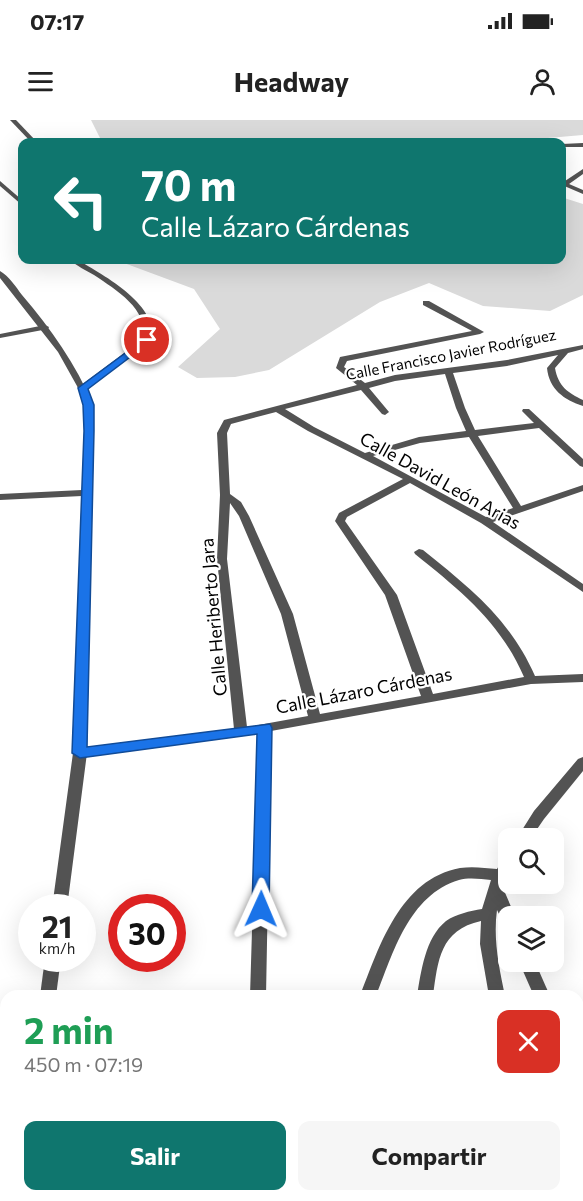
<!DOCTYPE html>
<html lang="es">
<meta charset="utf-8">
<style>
:root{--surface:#fff;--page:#f6f6f6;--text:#222;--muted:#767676;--accent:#0f766e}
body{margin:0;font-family:Commissioner,sans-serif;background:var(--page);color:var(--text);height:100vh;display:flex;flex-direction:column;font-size:22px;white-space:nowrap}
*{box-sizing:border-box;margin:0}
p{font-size:20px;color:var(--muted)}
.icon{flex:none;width:33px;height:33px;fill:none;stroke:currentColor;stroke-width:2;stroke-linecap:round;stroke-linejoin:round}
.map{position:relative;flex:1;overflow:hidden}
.drawer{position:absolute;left:0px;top:870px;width:584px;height:212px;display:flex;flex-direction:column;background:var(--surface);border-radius:18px 18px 0 0;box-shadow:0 6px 24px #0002}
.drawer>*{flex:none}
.banner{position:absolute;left:18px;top:18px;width:548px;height:126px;border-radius:12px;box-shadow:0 6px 24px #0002;background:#0f766e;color:#fff;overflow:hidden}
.buttons{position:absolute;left:498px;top:708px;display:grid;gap:12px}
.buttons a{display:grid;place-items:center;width:66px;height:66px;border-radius:12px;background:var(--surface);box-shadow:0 6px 24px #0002;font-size:30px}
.speed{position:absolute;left:18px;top:774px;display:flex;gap:12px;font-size:30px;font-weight:700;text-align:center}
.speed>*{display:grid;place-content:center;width:78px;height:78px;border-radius:50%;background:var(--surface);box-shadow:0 6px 24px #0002;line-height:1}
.speed small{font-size:15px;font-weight:400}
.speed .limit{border:9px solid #d22;background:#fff;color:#111}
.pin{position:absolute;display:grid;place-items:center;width:51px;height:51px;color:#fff;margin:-26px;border:3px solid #fff;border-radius:50%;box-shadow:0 2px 6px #0007}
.me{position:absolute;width:66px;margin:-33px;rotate:1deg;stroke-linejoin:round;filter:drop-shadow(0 0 4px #0008)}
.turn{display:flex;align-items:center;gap:21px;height:126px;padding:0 24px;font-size:27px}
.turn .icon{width:78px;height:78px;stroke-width:2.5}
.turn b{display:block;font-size:42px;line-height:51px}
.round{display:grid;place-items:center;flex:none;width:63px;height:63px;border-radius:12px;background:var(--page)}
.overview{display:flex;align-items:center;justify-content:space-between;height:102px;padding:0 24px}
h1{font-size:36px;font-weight:700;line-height:45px;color:#1e9e55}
.action{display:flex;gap:12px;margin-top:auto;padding:12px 24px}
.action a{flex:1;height:69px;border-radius:12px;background:var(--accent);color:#fff;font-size:24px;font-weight:700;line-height:69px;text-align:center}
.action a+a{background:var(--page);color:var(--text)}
.status{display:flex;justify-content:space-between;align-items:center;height:42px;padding:0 30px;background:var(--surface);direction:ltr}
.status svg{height:16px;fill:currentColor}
header{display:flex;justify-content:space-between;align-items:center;height:78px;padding:0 24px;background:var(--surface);font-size:27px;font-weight:700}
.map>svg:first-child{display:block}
</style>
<div class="status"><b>07:17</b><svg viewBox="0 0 49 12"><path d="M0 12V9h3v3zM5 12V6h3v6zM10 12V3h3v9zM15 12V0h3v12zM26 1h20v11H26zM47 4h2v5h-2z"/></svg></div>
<header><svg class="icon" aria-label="menu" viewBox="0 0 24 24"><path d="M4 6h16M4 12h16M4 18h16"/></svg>Headway<svg class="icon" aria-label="person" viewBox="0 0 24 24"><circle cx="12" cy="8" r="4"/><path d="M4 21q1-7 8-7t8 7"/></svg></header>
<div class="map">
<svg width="583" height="1081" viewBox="0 0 583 1081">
<rect width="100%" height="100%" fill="#fff"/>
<g fill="#dadada">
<path d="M91 0H583V15L524 20 529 22H102Z"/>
<path d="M561 77 583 84V175L550 191 483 186 429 163 380 182 269 250 235 257 197 258 178 247 220 209 194 169 116 140H561Z"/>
</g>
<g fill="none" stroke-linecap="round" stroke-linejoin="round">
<g fill="#535353" fill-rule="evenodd">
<path d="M10 0H16L37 22H31Z"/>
<path d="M583 23V27H561L562 24Z"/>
<path d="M583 49V54L569 64 583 70V74L562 65V63Z"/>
<path d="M0 61 22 80V85L0 66Z"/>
<path d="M71 140H78C103 155 163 187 150 222L83 271 80 270V266L143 219C149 189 116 170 94 155 86 150 76 146 71 140Z"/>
<path d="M423 181H429L484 212 480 214 347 241 344 247 365 263 395 255 507 240 583 225V229L568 233 555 248C558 266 568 273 583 280V286C564 280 549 269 547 248L558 235 507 246 453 253 465 288 475 310 534 303 522 291 523 289H529L583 339V347L580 346 539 308 478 316 521 386 583 365V371L493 402 583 464V472L481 403 410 363 347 397 345 401 397 475 433 574 524 557C500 502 461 471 415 434L414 432 419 429 423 430C470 468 510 499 535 556L583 554V562L531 564 271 611 266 876H250L258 613 80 638 75 636 73 633 75 630 80 628 234 609 217 439 220 375 217 313 224 300 357 265 336 248 340 237 472 211 423 185ZM445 254 456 288 466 311 419 317 365 333 314 307 285 289 361 270 382 294 385 295 389 292 369 268 395 261ZM276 292 308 311 403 359 339 393 335 401 385 475 421 576 320 594 293 494 249 396 241 382 230 374 227 313 231 304ZM469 317 513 388 486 397 373 336 420 323ZM230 383 239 396 281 494 308 596 247 607 227 439Z"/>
<path d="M45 205 49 207 48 209 0 218V214Z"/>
<path d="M583 637V651L544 699 531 718H517L534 691 578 639Z"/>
<path d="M508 738V755L503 768 515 796H508V804L503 802 497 790C493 819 499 847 505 876H489L480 824 481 801C440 810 438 840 433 876H417C421 852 425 818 446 801 456 794 470 791 482 789L491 760C481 759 469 757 459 760 409 775 393 833 376 876H360C379 827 400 759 460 748 473 746 485 748 497 749L503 739Z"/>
<path d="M519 842H535L550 876H534Z"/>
<path d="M578 947 583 949V976L578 974Z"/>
<path d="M6 999V1015L0 1016V1000Z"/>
<path d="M383 1076H401L400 1081H382Z"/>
<path d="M558 1076H577L579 1081H560Z"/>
</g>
<g fill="#535353" fill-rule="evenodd">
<path d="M0 151C9 156 16 167 22 175 51 209 76 244 93 285L87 633 67 788H52L73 633 82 376 0 380V374L82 370 85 285 77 266 58 232 0 158Z"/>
<path d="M45 838H61L56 876H40Z"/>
<path d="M6 1047V1070L0 1073V1050Z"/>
</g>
</g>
<path fill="#1a73e8" stroke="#114b97" stroke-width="1.5" d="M147 217 151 220 150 222 88 269 94 285V311L87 627 270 604 272 608 269 789 267 793H255L252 789 257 614 80 638 72 633 84 311 83 285 78 268Z"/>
<g text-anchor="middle" stroke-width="4.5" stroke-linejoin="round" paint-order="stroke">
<g font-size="15" fill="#000" stroke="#fff">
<text transform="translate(451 235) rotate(-11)" y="5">Calle Francisco Javier Rodríguez</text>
</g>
<g font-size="18" fill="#000" stroke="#fff">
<text transform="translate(440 361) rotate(29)" y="6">Calle David León Arias</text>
<text transform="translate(214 497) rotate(-95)" y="6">Calle Heriberto Jara</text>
<text transform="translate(364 571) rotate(-11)" y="6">Calle Lázaro Cárdenas</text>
</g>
</g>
</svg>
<div class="buttons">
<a><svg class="icon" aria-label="search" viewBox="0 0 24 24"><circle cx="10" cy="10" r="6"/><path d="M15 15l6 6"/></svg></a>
<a><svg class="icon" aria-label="layers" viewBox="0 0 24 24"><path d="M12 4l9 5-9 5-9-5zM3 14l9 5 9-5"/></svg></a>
</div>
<div class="speed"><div>21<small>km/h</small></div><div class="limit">30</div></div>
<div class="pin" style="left:147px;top:220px;background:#d93025"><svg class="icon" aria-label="arrive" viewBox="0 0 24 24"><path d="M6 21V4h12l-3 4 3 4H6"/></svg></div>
<svg class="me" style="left:261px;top:789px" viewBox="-20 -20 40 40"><path d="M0-17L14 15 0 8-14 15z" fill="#1a73e8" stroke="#fff" stroke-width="4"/></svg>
<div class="banner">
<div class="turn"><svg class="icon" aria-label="left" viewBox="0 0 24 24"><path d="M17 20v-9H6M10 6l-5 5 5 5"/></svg><div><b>70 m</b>Calle Lázaro Cárdenas</div></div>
</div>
<section class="drawer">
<div class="overview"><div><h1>2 min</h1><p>450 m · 07:19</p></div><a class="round" style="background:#d93025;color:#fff"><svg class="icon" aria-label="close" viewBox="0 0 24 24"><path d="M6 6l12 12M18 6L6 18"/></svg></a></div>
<div class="action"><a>Salir</a><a>Compartir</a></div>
</section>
</div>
